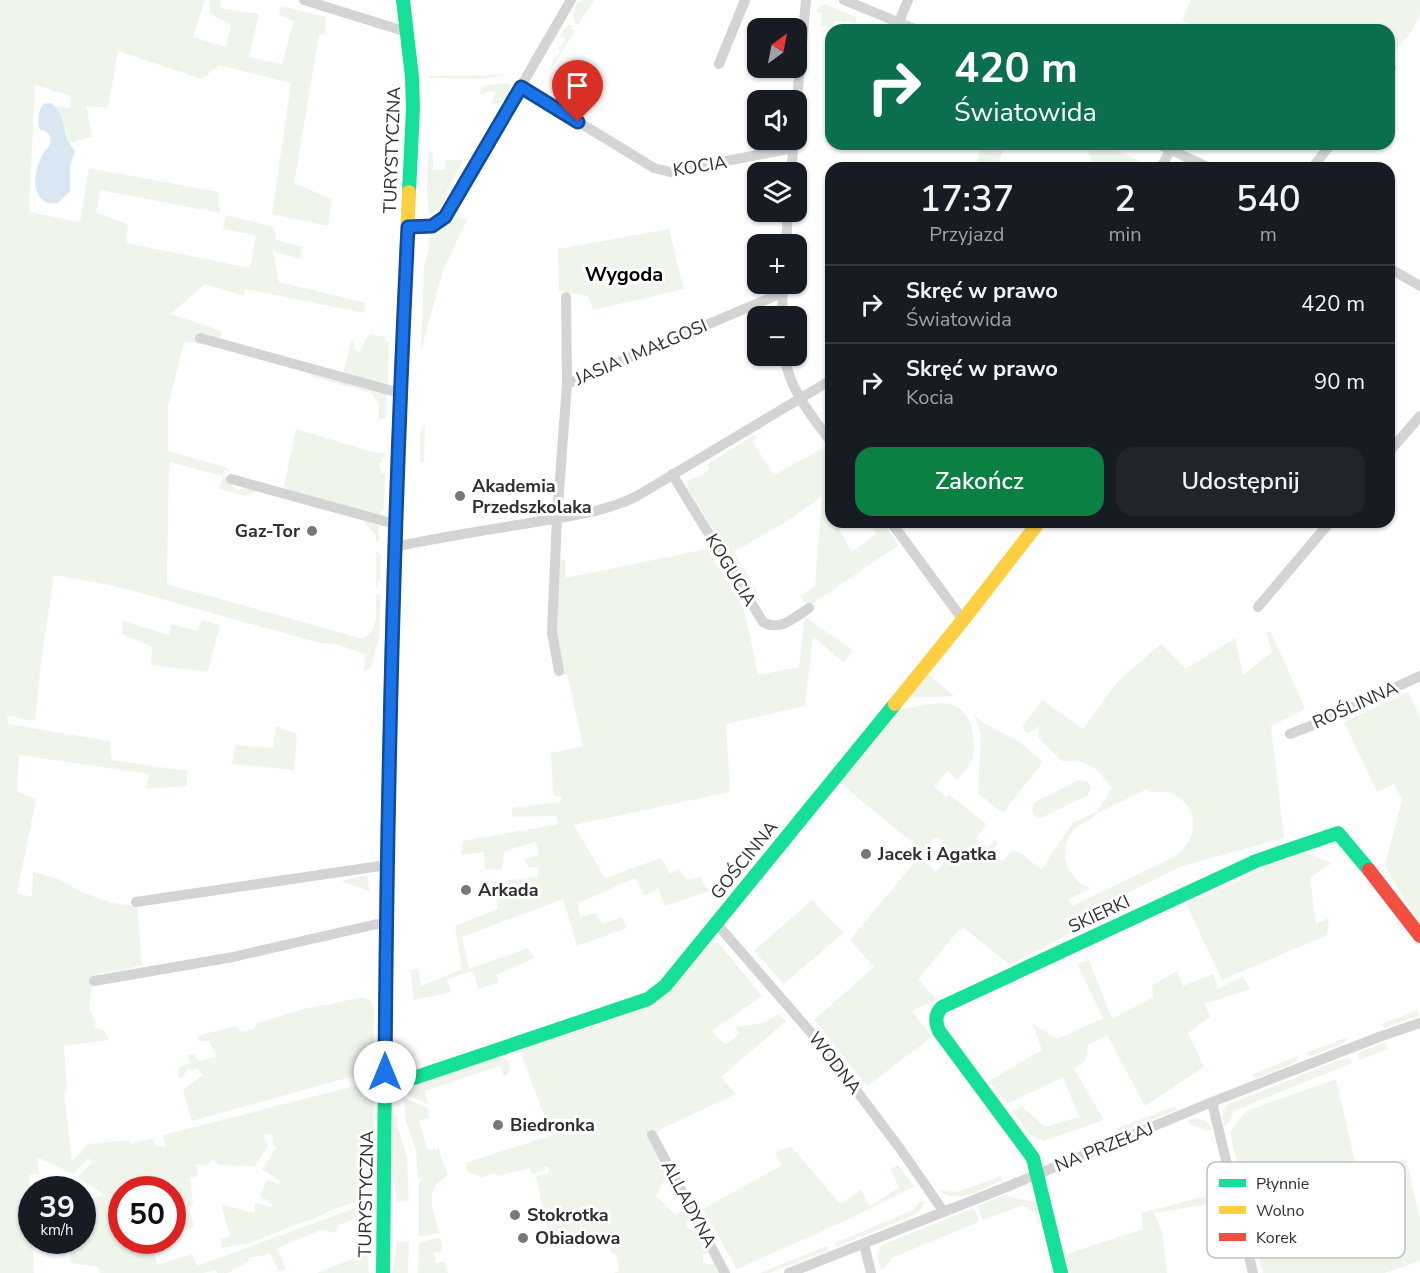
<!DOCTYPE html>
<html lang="pl">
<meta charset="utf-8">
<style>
:root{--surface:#171b24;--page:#20242c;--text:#f1f3f6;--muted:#9ea1a6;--line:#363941;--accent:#0b8043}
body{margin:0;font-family:"Nunito Sans",sans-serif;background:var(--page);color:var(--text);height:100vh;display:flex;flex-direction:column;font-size:22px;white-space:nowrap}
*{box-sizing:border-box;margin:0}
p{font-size:20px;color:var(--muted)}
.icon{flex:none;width:33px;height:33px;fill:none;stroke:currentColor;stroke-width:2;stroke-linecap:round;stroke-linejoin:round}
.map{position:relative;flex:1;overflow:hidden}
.side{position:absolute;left:825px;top:162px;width:570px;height:366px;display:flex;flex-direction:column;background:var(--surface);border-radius:18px;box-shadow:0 2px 4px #0004}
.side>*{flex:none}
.hud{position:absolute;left:825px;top:24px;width:570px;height:126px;border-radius:18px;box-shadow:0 2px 4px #0004;background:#0b6e4f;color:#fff;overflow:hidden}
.needle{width:39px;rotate:32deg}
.tools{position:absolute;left:747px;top:18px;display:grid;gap:12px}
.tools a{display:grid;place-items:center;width:60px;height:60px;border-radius:12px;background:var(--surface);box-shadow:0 2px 4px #0004;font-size:30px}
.speed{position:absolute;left:18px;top:1176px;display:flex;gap:12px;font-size:30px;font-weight:700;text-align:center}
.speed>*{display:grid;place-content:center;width:78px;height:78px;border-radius:50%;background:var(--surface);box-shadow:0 2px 4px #0004;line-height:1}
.speed small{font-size:15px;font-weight:400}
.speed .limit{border:9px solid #d22;background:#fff;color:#111}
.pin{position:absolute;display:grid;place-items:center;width:51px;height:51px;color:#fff;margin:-62px -26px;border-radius:50% 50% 50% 0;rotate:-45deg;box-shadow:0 0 6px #0007}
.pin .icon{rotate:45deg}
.me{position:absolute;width:66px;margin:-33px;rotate:0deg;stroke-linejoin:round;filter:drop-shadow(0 0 4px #0008)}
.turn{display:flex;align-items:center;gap:21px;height:126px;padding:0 30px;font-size:27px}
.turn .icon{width:78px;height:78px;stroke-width:2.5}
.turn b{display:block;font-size:42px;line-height:51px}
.eta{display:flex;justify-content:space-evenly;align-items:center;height:102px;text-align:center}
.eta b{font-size:36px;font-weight:600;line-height:42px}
.action{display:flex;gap:12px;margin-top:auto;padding:12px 30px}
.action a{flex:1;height:69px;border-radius:18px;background:var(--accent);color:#fff;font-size:24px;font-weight:600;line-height:69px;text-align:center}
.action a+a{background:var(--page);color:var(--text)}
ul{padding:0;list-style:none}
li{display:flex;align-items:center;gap:18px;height:78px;padding:0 30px;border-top:2px solid var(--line)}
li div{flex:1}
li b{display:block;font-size:22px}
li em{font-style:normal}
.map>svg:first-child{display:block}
</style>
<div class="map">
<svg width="1420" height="1273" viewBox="0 0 1420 1273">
<rect width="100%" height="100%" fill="#fff"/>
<g fill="#f0f5ec" fill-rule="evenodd">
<path d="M0 0H205L193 37 226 47 231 25 210 14 209 0H221L220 8 259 14 249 57 282 64 294 21 279 15 281 6 326 17 325 34 319 35 294 183 332 199 328 226 272 214 291 83 219 65 202 79 118 51 108 108 86 106 92 137 69 143 60 112 56 106 70 108 71 96 35 85 29 212 80 222 89 168 218 192 220 213 100 190 96 213 128 224 126 243 250 268 256 235 223 229 226 215 274 227 276 240 302 247 300 259 273 251 279 282 366 303 364 313 246 289 243 296 205 284 170 314 222 331 218 346 184 342 168 406V451L225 467 231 472 224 470 223 476H226L233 487 237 490 247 488 372 520 379 525V541H376V536L364 521 256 491 245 496 219 489 223 476 169 462 167 576V584L363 639 372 631 376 620V595H381L379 641C372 651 378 666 364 672L365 654 339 645 320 643 115 586 54 575 42 654 35 721 7 716 8 724 109 741 112 760 187 771V786L146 789 149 774 19 755 17 791 36 799 17 893 32 897 33 872 58 879 84 893 112 903 137 906 142 965 124 970 100 973 96 977 92 988 89 1009 96 1022 93 1027 104 1030 109 1040 64 1046 67 1091 64 1092 72 1161 88 1144 128 1140 131 1144 153 1138 156 1147H165L163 1135 370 1082V1092L374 1095 373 1194 363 1199 358 1191V1201L329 1211 317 1218 300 1223 253 1242 222 1248 221 1239 230 1237 221 1204 254 1213 255 1203 272 1207 273 1205 260 1195 267 1180 278 1184 280 1181 262 1169 277 1147 273 1145 272 1135 264 1134 268 1146 255 1166 219 1165 213 1160 206 1166 196 1164 198 1176 190 1178 193 1202 189 1210 194 1226 186 1230 180 1214 173 1216 172 1190H122V1240L152 1241 157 1265 192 1254 197 1266 358 1207 362 1216 339 1225 335 1233 321 1230 277 1248 286 1269 279 1271 270 1254 248 1258V1262L228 1273H217L216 1270 203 1273H100L99 1267 71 1263 70 1246H78L77 1241 82 1240 83 1214 96 1208 92 1198 105 1195 77 1177 93 1162 88 1158 73 1174 37 1157 39 1174H29L34 1273H0Z"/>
<path d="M582 0H594L578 25 573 22H576C571 15 574 10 578 2L582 1Z"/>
<path d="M1191 0H1420V14L1410 34 1389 57V30H1201L1182 20Z"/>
<path d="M823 5H827L856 17V24L846 20V22L835 21 834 28 821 26 822 13 816 12 817 9Z"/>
<path d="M568 25H572L571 28 575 31 551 70 550 69 553 63 552 62 554 57 557 56 560 52 559 49 565 39 560 35Z"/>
<path d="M506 75 480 79 430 78V76Z"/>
<path d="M506 83 510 85C512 97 503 106 491 104L496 92 487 91 485 94H480L481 88 485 85Z"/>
<path d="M982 144H1005L997 167 975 168Z"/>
<path d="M1086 144H1105L1139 161 1142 168H1094Z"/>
<path d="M428 149 433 154V170H445L446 160H463L447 190 445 203 439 212 435 209 433 213H429L427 188Z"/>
<path d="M451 216H456L467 220 443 270 421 351 424 268 428 252 429 238 436 237V233L443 229Z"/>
<path d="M669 229 684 289 593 310 588 296 559 291 558 249Z"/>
<path d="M370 334 386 337 385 341 389 342 388 383 386 385 343 374 352 338 355 350 360 352 365 340Z"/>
<path d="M312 374 387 393 386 419H379V404L371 393 310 376Z"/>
<path d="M425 424 424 463 420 462V432Z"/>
<path d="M296 429 373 452 386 453 385 457 382 458V462H380L379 469H381V473H385L384 508 381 511 380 515 288 490 284 486Z"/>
<path d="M755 434 757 438 752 441 774 475 823 448 831 459V522H835L852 552 876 534 866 522H882L899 545 809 606 800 596 815 586 822 496 792 518 734 552 758 593 753 595 754 590 750 583 746 582 687 488C688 477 690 480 698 477 702 476 706 472 709 469L708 464Z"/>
<path d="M707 549 743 607 750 636 758 675 799 667 805 617 853 650 844 663 813 636 805 706 726 724 730 792 574 825 605 878 661 858 670 874 679 868 687 880 700 877 709 891 665 906 658 888 644 896 635 878 578 903 580 917 596 913 602 924 622 917 627 928 577 946 563 899 462 937 469 969 528 948 535 958 496 975 499 982 478 989 473 971 447 979 451 992 414 1000 410 970 418 969 421 986 462 969 455 926 498 909 493 882 538 877V867H528L525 859 539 855 536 842 504 851 502 870 485 869 484 852 461 855 463 841 558 824 556 816 512 817V808L559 802 562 798 553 794 551 753 583 746 567 674 553 676 562 672 556 633 559 560H565V578Z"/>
<path d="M376 550 381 555 380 581 377 583 379 587H376Z"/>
<path d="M202 620 220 625 208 672 151 665 152 647 122 634 123 621 169 635 171 624 197 631Z"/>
<path d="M1266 632H1271L1305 709 1271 726 1284 838 1180 867 1091 911 1087 924 1010 965 964 928 959 930 918 979 936 999 912 1011 932 1037 867 1086 814 1020 874 967 850 940 919 857 936 872 951 854 943 847 944 846 941 839 934 838 929 843 932 850 939 852 940 851 944 855 939 861 924 852 840 783 900 710C913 707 928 703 942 703 970 704 977 733 973 756 972 764 963 773 958 780L948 771 934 786 946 797 949 794 986 824 976 839 988 849 994 840 998 843 992 852 1002 861 1010 853 1014 850 1023 855 1042 870 1051 854 1073 823 1098 811 1112 788C1094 767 1092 760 1062 761L1038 737 1039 726 1028 733 1022 728 1042 700 1083 729 1117 682 1161 644 1186 669 1235 638 1243 675 1272 652ZM1147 789 1149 792C1157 792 1166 791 1173 794 1202 809 1198 841 1174 857L1072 906 1069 899 1091 888C1067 880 1056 851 1073 831 1080 823 1090 822 1096 814Z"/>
<path d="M928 674 954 696 907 698Z"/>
<path d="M1408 692 1420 717V922L1401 894 1385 865 1402 800 1394 784 1377 792 1344 722Z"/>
<path d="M974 714 985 724 1018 741 1043 762 1003 813 978 793 981 735Z"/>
<path d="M276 726 297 734 294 770 232 764 235 745 273 748Z"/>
<path d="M1080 780 1087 781 1091 787 1088 795 1043 817 1038 818 1034 816 1032 809 1035 802Z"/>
<path d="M1304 851 1332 863 1310 878 1316 924 1329 918 1327 935 1222 980 1186 904Z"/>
<path d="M368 875 369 891 341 881Z"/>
<path d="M812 900 843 933 784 984 754 951Z"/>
<path d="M714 943H718L720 945 762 996 712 1031 725 1045 740 1033 735 1027 764 1023 778 1014 786 1021 721 1077 736 1094 659 1130 656 1133 664 1169 668 1178 664 1181 656 1196 675 1215 685 1210 690 1218 685 1224 690 1231 696 1227 710 1252 703 1255V1263L712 1265 714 1256 721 1273H614L619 1271 616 1254H611L610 1246 604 1247 603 1241 605 1240 603 1236 600 1237 599 1236 551 1246 536 1176 549 1173 548 1166 544 1167 545 1170 532 1174 530 1168 497 1176 496 1173 484 1176V1178L468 1172 465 1163 543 1138V1139L552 1136 522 1057 523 1050 527 1046 601 1024 657 1000 704 946 709 948Z"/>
<path d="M1089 960 1112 1019 1153 997 1152 985 1177 971 1183 986 1213 974 1218 989 1243 976 1250 989 1205 1004 1210 1017 1188 1033 1204 1067 1145 1106 1107 1035 1088 1045 1086 1060 1074 1069 1104 1120 1044 1141 1030 1135 1013 1112 1022 1106 1045 1127 1079 1117 1063 1077 1007 1104 989 1081 1042 1050 1033 1024 1057 1039 1103 1018 1077 964Z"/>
<path d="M362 997 370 1000 374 1008 373 1068 358 1075 192 1121 183 1090 203 1075 197 1068 192 1070 189 1067 182 1078H178L179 1066 191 1063 188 1055 194 1054 198 1061 217 1057 209 1041H198L197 1036 235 1026 242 1032 254 1029 257 1023 307 1008 331 1004Z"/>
<path d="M1418 1010V1016L1384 1028 1382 1024Z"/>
<path d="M1348 1037 1346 1042 1312 1056 1308 1055 1306 1053Z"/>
<path d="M1383 1043 1386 1044 1388 1049 1359 1060 1358 1056 1360 1052Z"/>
<path d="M1298 1056V1059L1296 1062 1257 1078 1254 1077 1251 1075Z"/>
<path d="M1347 1057 1351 1059 1352 1063 1234 1111 1227 1125 1224 1126C1222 1117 1220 1111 1229 1104Z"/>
<path d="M492 1058H502L508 1061 510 1067 508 1073 504 1076 500 1066 425 1091 428 1104 405 1094 404 1092 417 1087 416 1083Z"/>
<path d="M1336 1079 1358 1175 1406 1159 1420 1218V1261L1385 1273H1263L1230 1132 1246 1111Z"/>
<path d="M404 1098 428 1108 429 1118 419 1121 428 1150 436 1148 432 1159 438 1147 447 1174 446 1177C422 1190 434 1211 439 1233L419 1237V1182L423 1175 418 1180 416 1150 406 1122Z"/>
<path d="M1175 1106 1177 1110 1120 1132H1117L1116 1129Z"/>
<path d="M392 1113H396L398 1127 407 1157 409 1201 397 1202 392 1171Z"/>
<path d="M1195 1118C1204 1119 1208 1122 1212 1129L1207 1131 1190 1124 1188 1120Z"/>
<path d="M791 1146 840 1204 861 1190 870 1206 899 1188 891 1169 898 1165 914 1187 838 1224 737 1269 703 1209 782 1165 775 1153Z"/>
<path d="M1001 1176 1002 1180C982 1189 962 1204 940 1192L944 1190 958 1192Z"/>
<path d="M1218 1193 1221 1202 1154 1213 1162 1232 1167 1273H1071L1064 1255 1143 1229 1141 1213Z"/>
<path d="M1007 1194 1009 1197 1035 1202 1040 1225 1039 1226 1035 1212 1023 1205 983 1220 977 1206Z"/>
<path d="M925 1201 921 1210 915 1215 836 1247 835 1243 913 1210 920 1202Z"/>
<path d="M974 1208 979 1220H978V1222L892 1258 883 1270 880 1267 877 1254 882 1245Z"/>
<path d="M440 1238 443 1251 434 1253 436 1263 445 1262 448 1273H418L419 1242Z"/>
<path d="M409 1241 408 1273H392L397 1242Z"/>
<path d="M827 1246 829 1250 770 1273H760Z"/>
<path d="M367 1253 369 1273H317Z"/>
</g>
<path fill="#d9e7f2" d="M50 103C65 110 62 129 69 143 71 146 73 148 75 151L70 166V191L58 203C55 203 52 203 49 203 29 197 35 169 42 156 47 146 52 148 50 135L45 131 40 130C37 120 38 113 43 104Z"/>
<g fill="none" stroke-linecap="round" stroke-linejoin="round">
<g stroke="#d4d4d4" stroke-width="10">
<path d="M304 0 407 32"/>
<path d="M844 0 917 30"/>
<path d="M899 22 908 0"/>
<path d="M719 64 745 0"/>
<path d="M1389 70 1391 68"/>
<path d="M521 87 654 168 670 172 793 148"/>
<path d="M796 110 806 0"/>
<path d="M1158 144 1210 168"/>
<path d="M1161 168 1170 150"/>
<path d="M1312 168 1331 144"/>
<path d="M791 172 794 140"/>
<path d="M408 227 432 226 445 217 571 0"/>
<path d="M786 244 788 212"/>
<path d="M1389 268 1420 286"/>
<path d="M782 316 783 284"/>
<path d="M200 338 400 393"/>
<path d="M784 356C791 392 809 412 831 442"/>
<path d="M567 384 782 293"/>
<path d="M1389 452 1420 416"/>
<path d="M672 474 763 622C780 632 795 617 809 608"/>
<path d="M231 479 395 524"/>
<path d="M891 522 963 620"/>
<path d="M394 547C441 537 488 530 535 522 569 516 606 512 637 496L831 380"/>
<path d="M1258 607 1330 522"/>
<path d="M559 671 552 632 557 518 567 384 566 297"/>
<path d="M1290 734 1316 724 1420 676"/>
<path d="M136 902 387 865"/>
<path d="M716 923 826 1050 901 1150 944 1212"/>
<path d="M94 981 233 957 386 922"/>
<path d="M1212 1102 1253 1273"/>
<path d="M652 1135 725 1273"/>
<path d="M864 1244 871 1273"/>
<path d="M789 1273 1009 1186 1212 1102 1379 1037 1420 1023"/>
</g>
<g stroke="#16e098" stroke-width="14">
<path d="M403 0 412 77 413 108 409 192"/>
<path d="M384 1088 648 999 665 986 895 704"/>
<path d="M383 1273 387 865 393 595"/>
<path d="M1061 1273 1033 1158 939 1031C935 1022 935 1014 942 1007L1256 861 1338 833 1369 870"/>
</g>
<g stroke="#ffcf43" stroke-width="14">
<path d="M393 595 395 524 409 192"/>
<path d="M895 704 963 620 1039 522"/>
</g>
<path stroke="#f24e42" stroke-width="14" d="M1369 870 1420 936"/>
</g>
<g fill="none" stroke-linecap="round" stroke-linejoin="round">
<defs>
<path id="route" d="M385 1072C387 790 394 509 408 227L432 226 445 217 521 87 578 122"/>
</defs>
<use href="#route" stroke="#114b97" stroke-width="15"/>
<use href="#route" stroke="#1a73e8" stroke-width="10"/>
</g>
<g fill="#787878" stroke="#fff" stroke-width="2">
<circle cx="460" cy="496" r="6"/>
<circle cx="312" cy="531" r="6"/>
<circle cx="866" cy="854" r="6"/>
<circle cx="466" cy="890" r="6"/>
<circle cx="498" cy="1125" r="6"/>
<circle cx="515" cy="1215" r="6"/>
<circle cx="523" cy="1238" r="6"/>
</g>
<g text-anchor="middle" stroke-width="6" stroke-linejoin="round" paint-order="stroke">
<g font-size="18" fill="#2f2f2f" stroke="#fff">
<text transform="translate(392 150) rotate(-88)" y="6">TURYSTYCZNA</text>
<text transform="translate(700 166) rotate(-9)" y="6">KOCIA</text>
<text transform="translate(641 352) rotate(-23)" y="6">JASIA I MAŁGOSI</text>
<text transform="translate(731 570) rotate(59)" y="6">KOGUCIA</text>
<text transform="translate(1355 705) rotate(-24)" y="6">ROŚLINNA</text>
<text transform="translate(744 860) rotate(-51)" y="6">GOŚCINNA</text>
<text transform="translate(1099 914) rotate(-25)" y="6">SKIERKI</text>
<text transform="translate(835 1063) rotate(52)" y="6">WODNA</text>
<text transform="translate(1104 1147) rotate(-22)" y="6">NA PRZEŁAJ</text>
<text transform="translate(366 1194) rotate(-89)" y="6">TURYSTYCZNA</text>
<text transform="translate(689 1204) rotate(62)" y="6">ALLADYNA</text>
</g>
<g font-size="18" font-weight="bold" fill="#2f2f2f" stroke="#fff" text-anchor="start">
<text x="472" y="492">Akademia<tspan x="472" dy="21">Przedszkolaka</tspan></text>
<text x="300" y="537" text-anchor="end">Gaz-Tor</text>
<text x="878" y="860">Jacek i Agatka</text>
<text x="478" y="896">Arkada</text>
<text x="510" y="1131">Biedronka</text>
<text x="527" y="1221">Stokrotka</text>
<text x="535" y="1244">Obiadowa</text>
</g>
<g font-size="20" font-weight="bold" fill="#000" stroke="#fff">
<text x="624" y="281">Wygoda</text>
</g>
</g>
<rect x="1207" y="1162" width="198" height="96" rx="9" fill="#fff" stroke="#c1c1c1" stroke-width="1.5"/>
<rect x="1219" y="1179" width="27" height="8" fill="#16e098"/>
<rect x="1219" y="1206" width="27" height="8" fill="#ffcf43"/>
<rect x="1219" y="1233" width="27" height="8" fill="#f24e42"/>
<g font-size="16" fill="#2f2f2f">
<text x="1256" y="1189">Płynnie</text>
<text x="1256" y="1216">Wolno</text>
<text x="1256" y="1243">Korek</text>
</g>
</svg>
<div class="tools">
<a><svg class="needle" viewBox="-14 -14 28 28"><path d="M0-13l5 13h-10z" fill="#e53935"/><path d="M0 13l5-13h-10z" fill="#9ea1a6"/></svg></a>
<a><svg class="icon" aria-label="sound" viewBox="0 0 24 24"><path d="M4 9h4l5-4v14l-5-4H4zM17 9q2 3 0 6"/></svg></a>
<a><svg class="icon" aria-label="layers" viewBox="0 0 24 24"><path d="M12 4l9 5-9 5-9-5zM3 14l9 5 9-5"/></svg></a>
<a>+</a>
<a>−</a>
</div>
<div class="speed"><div>39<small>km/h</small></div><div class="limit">50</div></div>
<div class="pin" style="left:578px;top:122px;background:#d93025"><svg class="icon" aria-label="arrive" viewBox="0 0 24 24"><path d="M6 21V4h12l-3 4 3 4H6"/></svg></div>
<svg class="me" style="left:385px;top:1072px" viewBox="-20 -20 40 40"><circle r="19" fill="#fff"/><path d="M0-13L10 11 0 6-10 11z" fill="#1a73e8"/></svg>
<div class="hud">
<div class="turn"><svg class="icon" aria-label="right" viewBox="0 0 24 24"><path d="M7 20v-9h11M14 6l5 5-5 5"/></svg><div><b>420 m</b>Światowida</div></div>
</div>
<section class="side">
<div class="eta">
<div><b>17:37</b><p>Przyjazd</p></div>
<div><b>2</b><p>min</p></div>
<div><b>540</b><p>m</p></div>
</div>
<ul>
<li><svg class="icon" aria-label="right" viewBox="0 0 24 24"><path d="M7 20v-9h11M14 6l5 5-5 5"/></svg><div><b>Skręć w prawo</b><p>Światowida</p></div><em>420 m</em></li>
<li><svg class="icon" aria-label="right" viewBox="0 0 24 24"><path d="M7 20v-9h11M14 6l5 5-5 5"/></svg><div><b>Skręć w prawo</b><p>Kocia</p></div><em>90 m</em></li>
</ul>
<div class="action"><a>Zakończ</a><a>Udostępnij</a></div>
</section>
</div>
